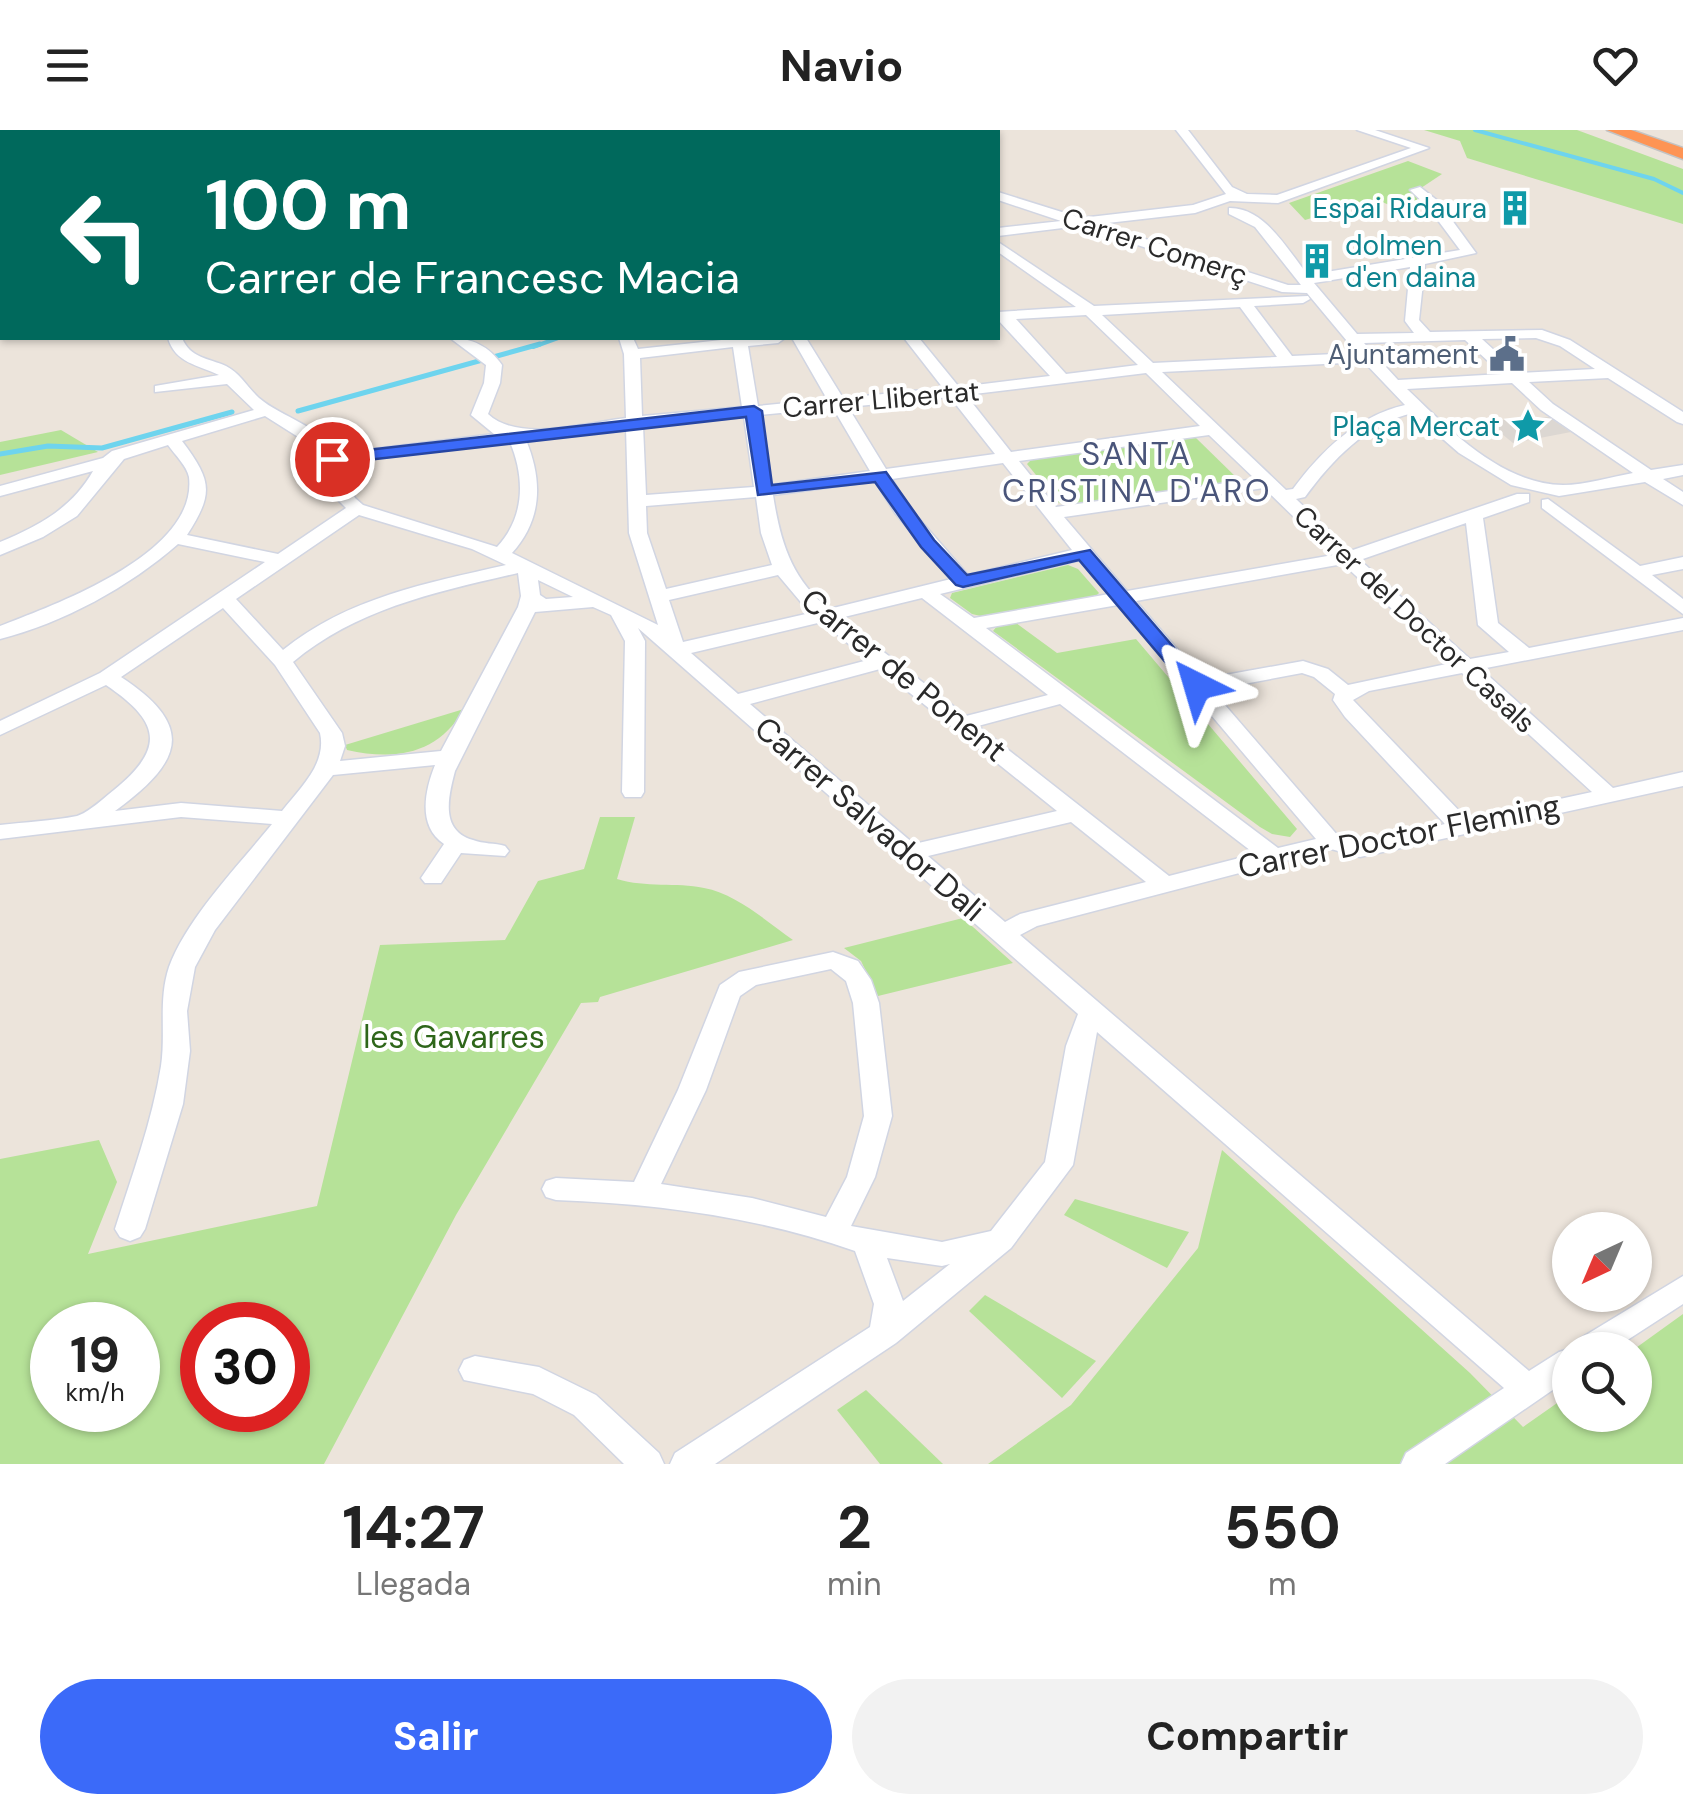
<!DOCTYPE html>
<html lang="es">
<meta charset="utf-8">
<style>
:root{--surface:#fff;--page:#f2f2f2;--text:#222;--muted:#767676;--accent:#3b6af9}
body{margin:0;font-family:"DM Sans",sans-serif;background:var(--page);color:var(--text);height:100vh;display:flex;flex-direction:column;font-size:38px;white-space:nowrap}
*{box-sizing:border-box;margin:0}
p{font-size:32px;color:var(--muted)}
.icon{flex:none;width:55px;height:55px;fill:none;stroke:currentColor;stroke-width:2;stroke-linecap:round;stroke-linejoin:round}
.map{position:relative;height:1334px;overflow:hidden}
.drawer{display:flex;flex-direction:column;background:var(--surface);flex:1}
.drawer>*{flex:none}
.hud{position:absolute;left:0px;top:0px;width:1000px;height:210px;box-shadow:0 2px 8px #0004;background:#00695c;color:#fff;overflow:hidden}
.needle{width:65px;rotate:224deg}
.controls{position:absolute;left:1552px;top:1082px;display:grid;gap:20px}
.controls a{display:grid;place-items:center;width:100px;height:100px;border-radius:50%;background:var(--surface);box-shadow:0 2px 8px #0004;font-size:50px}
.speed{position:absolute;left:30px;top:1172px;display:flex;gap:20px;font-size:50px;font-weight:700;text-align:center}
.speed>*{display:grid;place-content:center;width:130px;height:130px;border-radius:50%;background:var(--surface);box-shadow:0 2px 8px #0004;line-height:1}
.speed small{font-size:25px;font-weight:400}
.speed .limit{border:15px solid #d22;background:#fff;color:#111}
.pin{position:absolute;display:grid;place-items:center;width:85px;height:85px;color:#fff;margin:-42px;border:5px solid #fff;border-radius:50%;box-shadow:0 2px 10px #0007}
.me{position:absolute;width:110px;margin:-55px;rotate:320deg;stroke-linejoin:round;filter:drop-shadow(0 0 8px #0008)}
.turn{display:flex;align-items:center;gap:35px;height:210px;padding:0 40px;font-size:45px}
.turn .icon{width:130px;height:130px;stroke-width:2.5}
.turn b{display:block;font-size:70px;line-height:85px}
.eta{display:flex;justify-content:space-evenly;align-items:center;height:170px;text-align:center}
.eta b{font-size:60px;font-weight:700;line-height:70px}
.primary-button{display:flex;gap:20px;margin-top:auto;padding:20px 40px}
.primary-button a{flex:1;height:115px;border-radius:60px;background:var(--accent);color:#fff;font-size:40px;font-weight:700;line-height:115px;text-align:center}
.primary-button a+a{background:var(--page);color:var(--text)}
header{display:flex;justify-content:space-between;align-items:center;height:130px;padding:0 40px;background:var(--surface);font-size:45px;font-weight:700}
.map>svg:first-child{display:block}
</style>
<header><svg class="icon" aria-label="menu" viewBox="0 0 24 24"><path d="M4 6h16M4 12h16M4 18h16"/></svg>Navio<svg class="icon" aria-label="heart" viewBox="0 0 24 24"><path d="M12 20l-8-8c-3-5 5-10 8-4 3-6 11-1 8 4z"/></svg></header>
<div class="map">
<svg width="1683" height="1334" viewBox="0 0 1683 1334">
<rect width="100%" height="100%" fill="#ece4db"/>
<g fill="#b6e298" fill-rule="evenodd">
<path d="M1424 0H1577L1683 39V94L1467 28 1460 11Z"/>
<path d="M1408 31 1442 44 1421 58 1417 70 1394 77 1375 69 1305 90 1289 73Z"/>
<path d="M61 300 98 322 0 345V312Z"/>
<path d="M1195 307 1240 351 1068 375 1059 373 1027 334 1031 330Z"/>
<path d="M1068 435 1078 439 1099 463 1095 467 985 487 972 484 950 468 952 463Z"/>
<path d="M1016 493 1057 523 1136 509 1297 699 1290 707 1272 704 1260 697 993 501 998 495Z"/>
<path d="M464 579C438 624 396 631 347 620L345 615Z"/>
<path d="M600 687H635L617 749C646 758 676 752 704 758 737 764 767 792 793 810L600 867 598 872 581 873 456 1085 324 1334H0V1029L99 1010 117 1052 88 1124 317 1076 380 815 505 810 538 751 584 739ZM52 1195H138V1280H52ZM202 1195H288V1280H202Z"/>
<path d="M963 788 1013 833 878 866 861 831 844 818Z"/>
<path d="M1222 1020 1470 1243 1523 1297 1570 1264V1285H1635L1633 1220 1683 1184V1334H988L1071 1275 1198 1118Z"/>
<path d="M1075 1069 1189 1102 1167 1138 1064 1085Z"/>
<path d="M985 1165 1096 1231 1062 1268 969 1181Z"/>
<path d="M866 1260 943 1334H880L837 1280Z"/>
</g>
<path fill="#dcd7d2" d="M1549 287 1571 302 1513 313 1486 291Z"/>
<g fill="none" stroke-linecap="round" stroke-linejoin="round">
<g stroke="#6ed4ee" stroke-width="4">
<path d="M1475 0 1654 49 1683 63"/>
<path d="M760 2 767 0"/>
<path d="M533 217 558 208"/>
</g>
<g stroke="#6ed4ee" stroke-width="5">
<path d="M298 281 540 214"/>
<path d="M0 324 48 316 102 318 232 282"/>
</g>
<defs>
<g id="minor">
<path d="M782 0H800L802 2H784Z"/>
<path d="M1176 0H1188L1232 57 1247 64 1277 65 1411 18 1357 0H1375L1429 18 1278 73 1230 71 1195 83 1099 94 1288 155H1301L1255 97 1229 84V78C1265 77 1288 121 1308 145L1460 120 1428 77 1410 60 1420 57 1438 71 1476 123 1425 134 1419 190 1430 202 1542 200 1570 210 1683 282V294L1677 292 1608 248 1529 252 1553 274 1651 340 1683 335V345L1663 349 1683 362V375L1645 352 1559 366 1511 355 1459 323 1413 283C1367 293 1332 330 1305 367L1296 369 1350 421 1517 364H1529V372L1483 388 1498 493 1529 518 1683 488V500L1481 539 1613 658 1683 642V656L1360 727 1331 719 1037 796 1020 805 1529 1241 1559 1222 1572 1218 1576 1211 1683 1146V1174L1612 1220H1570V1248L1445 1334H1401L1406 1323 1504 1258 1097 902 1073 1035 1011 1118 896 1213 715 1334H670L675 1323 870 1197 874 1174 855 1121C758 1087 659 1074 556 1070L546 1067 542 1059 546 1051 556 1048 634 1052 678 960 720 855 739 842 833 822 858 831 871 850 879 873 892 986 875 1047 851 1096 942 1112 991 1101 1045 1032 1066 916 1078 884 638 498 645 511 644 662 641 667H625L622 662 625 511 611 485 593 477 535 482 455 641C448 667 440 701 473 710 483 714 495 713 505 716L509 721 505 726 461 723 441 753H425L421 748 444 714C417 696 425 660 435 635L333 645 215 800 195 837 187 881 190 921 183 974 145 1099 140 1107 130 1111 120 1107 115 1099C132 1045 152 992 161 936 166 903 158 870 169 837 187 788 239 735 272 694L181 687 0 709V695C25 692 52 691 77 686 88 683 104 668 114 660 167 617 159 591 106 555L0 605V591L100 543 265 432 178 414C129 457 63 493 0 509V496C57 474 198 423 189 347 187 336 175 325 168 315L124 329 77 386 43 407 0 425V412C39 396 72 378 93 341L0 366V356L103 328 112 321 254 280 227 254 155 262V256L219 245C198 235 175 233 168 208H182C190 228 208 228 226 236 240 243 247 257 259 268 282 288 321 295 334 324L494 304 471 285 484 253 486 235 450 208C472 208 489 216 502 235L500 253 488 284C519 313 585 293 626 288L624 224 619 208H633L638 219 740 208H785L778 213 748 216 758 276 827 269 792 208H806L843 268 943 258 904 208H919L959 257 1050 246 998 190V182L1076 177 998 122V112L1094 176 1308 166 1310 169 1303 173 1254 176 1292 226 1357 223 1307 163 1282 162 1079 96 998 106V98L1061 91 998 70V62L1081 88 1193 75 1226 64ZM1410 137 1405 191 1414 203 1357 204 1314 153ZM1240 177 1277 227 1153 233 1102 185ZM1086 185 1138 235 1066 244 1016 189ZM1536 208 1560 216 1595 239 1519 243 1482 209ZM1465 210 1502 244 1398 250 1364 213ZM733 217 742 277 642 286 640 228ZM1364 232 1405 275C1357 286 1321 321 1293 359L1286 360 1162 242ZM1146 243 1200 296 1011 322 966 265ZM1512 253 1541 280 1633 343C1611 347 1585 355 1563 355 1501 354 1449 299 1407 259ZM950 267 995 324 886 339 848 277ZM833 278 870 341 771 355 760 285ZM265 286 314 317 338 370 346 378 278 424 187 405C214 363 212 351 182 311ZM744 287 754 357 646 365 643 296ZM626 298 629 403 658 495 512 423C542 390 543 351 526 310ZM1209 305 1255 349 1056 377 1019 331ZM510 312C525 348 525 387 497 417L363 375 355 368 338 333ZM1003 333 1072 420 968 445 908 376 892 349ZM875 351 895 383 951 449 829 479C791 449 780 410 773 365ZM1264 358 1333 425 1127 461 1064 387ZM756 367 761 403 772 435 666 459 647 403 646 376ZM359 385 472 419 506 435C427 453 347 468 283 520L236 469ZM1466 393 1478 495 1509 522 1470 529 1360 430ZM1080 430 1109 464 974 488 940 464ZM1343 434 1451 533 1348 555 1328 539 1303 531 1203 549 1136 471ZM518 443 521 466 518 477 441 621 340 631 345 616 342 603 293 532C358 478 437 462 518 443ZM778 445 810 483 683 512 669 470ZM538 450 573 467 546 469 540 465ZM922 468 1048 565 966 586 840 488ZM1118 475 1316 709 1278 718 986 498ZM223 478 275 535 320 603C327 634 300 658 282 681L181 673 115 681C182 632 197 597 121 547ZM822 492 868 530 738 564 691 523ZM880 539 1057 681 914 714 750 574ZM1302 543 1314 547 1335 564 1333 570 1345 587 1445 694 1360 713 1339 707 1212 560ZM1462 543 1592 662 1467 689 1353 570 1369 561ZM1060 574 1255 724 1169 746 978 596ZM1071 692 1146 752 1020 784 1005 792 928 726ZM831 839 846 851 853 873 864 986 847 1047 826 1087 752 1068 661 1054 706 960 740 866 756 855ZM887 1128 942 1136 950 1134 903 1171Z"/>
<rect x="0" y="48" width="2" height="8"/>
<rect x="0" y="183" width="2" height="8"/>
<path d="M1548 369 1640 436 1683 427V439L1652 445 1683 469V484L1542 378V370Z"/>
<path d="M475 1226 539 1237 596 1265 659 1323 664 1334H624L574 1285 533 1264 464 1250 459 1240 464 1230Z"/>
</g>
<path id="highway" d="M1607 0H1631L1683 18V29Z"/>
</defs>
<use href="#minor" stroke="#d1d5e2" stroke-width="3"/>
<use href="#highway" stroke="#c3c3c3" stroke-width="3"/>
<use href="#minor" fill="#fff" fill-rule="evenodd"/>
<use href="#highway" fill="#fe9454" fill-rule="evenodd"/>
</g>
<path fill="#3b6af9" stroke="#2645a2" stroke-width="2.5" d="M754 276 762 281 772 355 886 342 934 410 967 445 1090 420 1207 556 1204 560H1189L1079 430 963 457 956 455 921 417 875 352 758 365 746 287 332 334 323 329 332 324Z"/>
<defs>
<symbol id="building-bare" viewBox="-9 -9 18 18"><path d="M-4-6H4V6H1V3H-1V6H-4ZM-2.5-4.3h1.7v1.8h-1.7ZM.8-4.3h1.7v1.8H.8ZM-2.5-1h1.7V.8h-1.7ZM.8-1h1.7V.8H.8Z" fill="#0f9aa8" stroke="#fff" stroke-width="2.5" paint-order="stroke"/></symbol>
<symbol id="civic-bare" viewBox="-9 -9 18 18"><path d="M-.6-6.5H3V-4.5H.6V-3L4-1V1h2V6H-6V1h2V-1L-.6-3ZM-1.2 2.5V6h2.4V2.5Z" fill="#5c6f8a" stroke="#fff" stroke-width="2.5" paint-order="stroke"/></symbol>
<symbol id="sight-bare" viewBox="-9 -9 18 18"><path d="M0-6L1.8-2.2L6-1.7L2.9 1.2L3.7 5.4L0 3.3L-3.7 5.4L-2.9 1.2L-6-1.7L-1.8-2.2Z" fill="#0f9aa8" stroke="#fff" stroke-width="2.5" paint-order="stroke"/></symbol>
</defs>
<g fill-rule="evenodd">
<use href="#building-bare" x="1490" y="53" width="50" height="50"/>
<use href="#building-bare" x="1292" y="106" width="50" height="50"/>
<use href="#civic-bare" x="1482" y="199" width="50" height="50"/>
<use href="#sight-bare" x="1503" y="271" width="50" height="50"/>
</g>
<g text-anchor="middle" stroke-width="8" stroke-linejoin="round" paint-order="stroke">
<g font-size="28" fill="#0d838f" stroke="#fff" text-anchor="end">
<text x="1487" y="88">Espai Ridaura</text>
<text x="1345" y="125" text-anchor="start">dolmen<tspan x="1345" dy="32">d'en daina</tspan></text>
<text x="1500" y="306">Plaça Mercat</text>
</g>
<g font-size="28" fill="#2a2a2a" stroke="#fff">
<text transform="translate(1155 116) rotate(18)" y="10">Carrer Comerç</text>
<text transform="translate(881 269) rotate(-5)" y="10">Carrer Llibertat</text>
<text transform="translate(1415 489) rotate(43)" y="10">Carrer del Doctor Casals</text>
</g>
<g font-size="28" fill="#4e5e75" stroke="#fff" text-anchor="end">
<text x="1479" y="234">Ajuntament</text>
</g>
<g font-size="32" letter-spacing="2.5" fill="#4a557a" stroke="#fff">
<text x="1137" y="335">SANTA<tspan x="1137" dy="37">CRISTINA D'ARO</tspan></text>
</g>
<g font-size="32" fill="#2a2a2a" stroke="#fff">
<text transform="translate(904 545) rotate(39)" y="11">Carrer de Ponent</text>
<text transform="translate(870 689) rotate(41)" y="11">Carrer Salvador Dali</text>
<text transform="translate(1399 706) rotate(-11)" y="11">Carrer Doctor Fleming</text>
</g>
<g font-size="32" fill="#2e661a" stroke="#fff">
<text x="454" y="918">les Gavarres</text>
</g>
</g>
</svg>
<div class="controls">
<a><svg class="needle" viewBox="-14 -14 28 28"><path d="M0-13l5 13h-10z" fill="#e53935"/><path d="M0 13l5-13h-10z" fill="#767676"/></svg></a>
<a><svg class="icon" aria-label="search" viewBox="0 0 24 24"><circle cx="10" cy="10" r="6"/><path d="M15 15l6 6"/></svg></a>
</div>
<div class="speed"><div>19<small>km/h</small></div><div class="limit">30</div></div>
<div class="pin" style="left:332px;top:329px;background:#d93025"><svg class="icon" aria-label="arrive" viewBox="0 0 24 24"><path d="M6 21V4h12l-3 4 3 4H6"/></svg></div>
<svg class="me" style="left:1197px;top:556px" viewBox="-20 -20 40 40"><path d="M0-17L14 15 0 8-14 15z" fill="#3b6af9" stroke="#fff" stroke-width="4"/></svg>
<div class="hud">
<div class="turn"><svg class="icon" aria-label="left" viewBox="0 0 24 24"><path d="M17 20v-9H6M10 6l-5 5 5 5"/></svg><div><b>100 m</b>Carrer de Francesc Macia</div></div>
</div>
</div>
<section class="drawer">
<div class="eta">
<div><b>14:27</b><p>Llegada</p></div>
<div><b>2</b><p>min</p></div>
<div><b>550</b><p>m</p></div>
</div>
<div class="primary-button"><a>Salir</a><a>Compartir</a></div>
</section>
